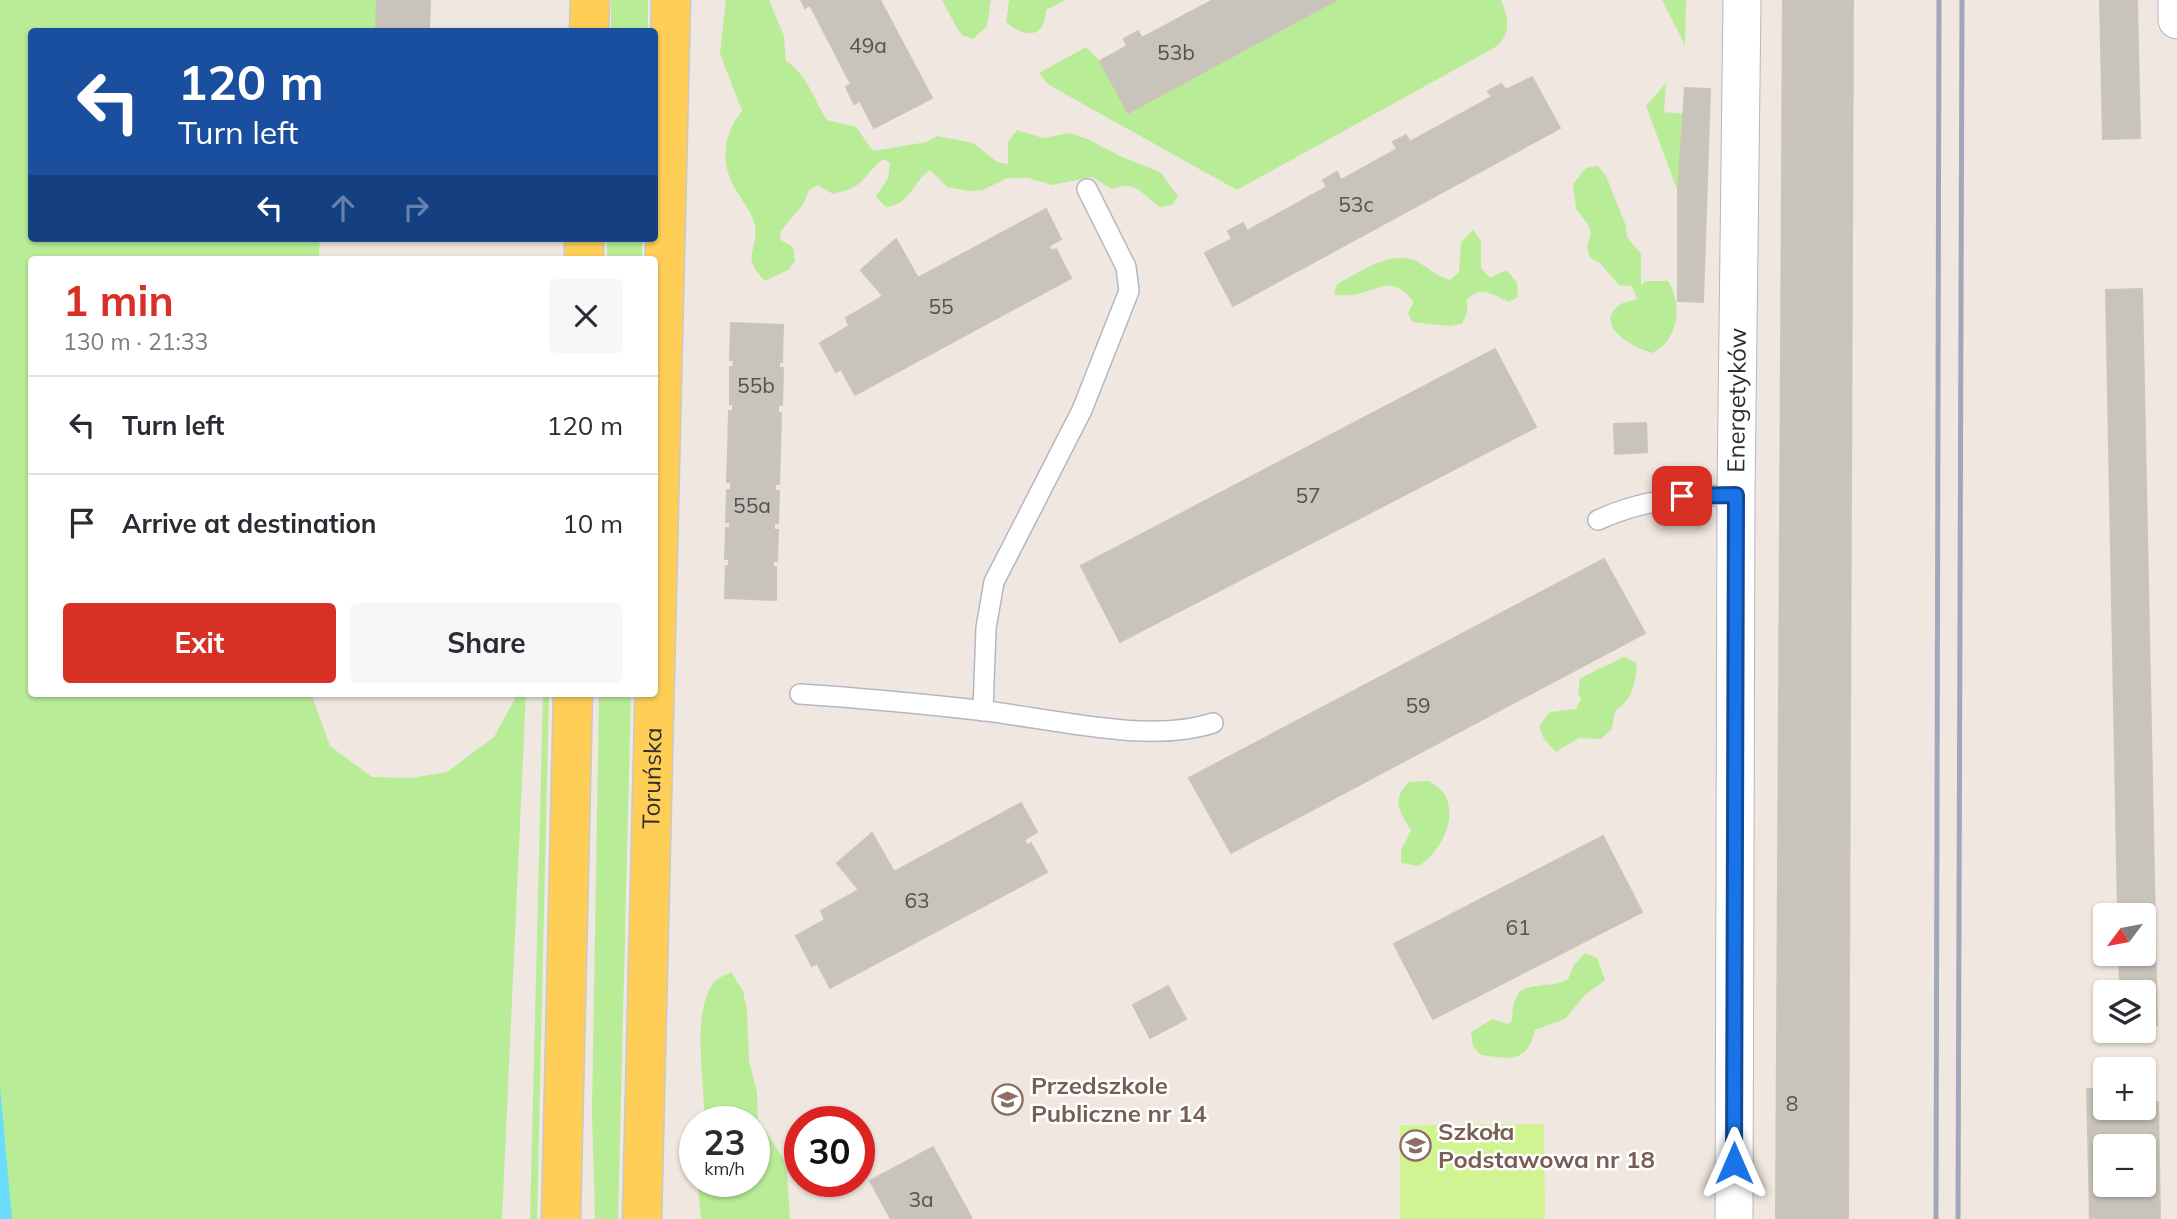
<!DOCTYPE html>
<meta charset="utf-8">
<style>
:root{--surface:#fff;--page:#f7f7f7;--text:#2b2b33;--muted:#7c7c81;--line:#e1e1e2;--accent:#d93025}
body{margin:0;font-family:Mulish,sans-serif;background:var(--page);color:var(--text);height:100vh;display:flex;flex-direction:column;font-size:26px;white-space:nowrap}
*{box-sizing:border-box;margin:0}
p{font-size:23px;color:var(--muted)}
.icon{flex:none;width:38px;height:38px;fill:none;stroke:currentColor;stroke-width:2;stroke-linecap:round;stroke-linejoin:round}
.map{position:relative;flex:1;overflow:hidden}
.drawer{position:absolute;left:28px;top:256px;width:630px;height:441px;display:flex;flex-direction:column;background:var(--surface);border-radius:7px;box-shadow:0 2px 5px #0004}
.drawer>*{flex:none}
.top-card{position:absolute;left:28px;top:28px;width:630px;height:214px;border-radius:7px;box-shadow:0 2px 5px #0004;background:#1a4fa0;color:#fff;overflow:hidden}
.needle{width:46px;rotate:238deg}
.controls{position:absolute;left:2093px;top:903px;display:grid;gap:14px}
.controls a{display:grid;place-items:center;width:63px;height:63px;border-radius:7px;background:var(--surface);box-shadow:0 2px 5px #0004;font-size:35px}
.speed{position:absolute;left:679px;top:1106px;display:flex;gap:14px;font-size:35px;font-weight:700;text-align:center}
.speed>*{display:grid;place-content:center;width:91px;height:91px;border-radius:50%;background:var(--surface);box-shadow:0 2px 5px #0004;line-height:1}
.speed small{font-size:18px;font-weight:400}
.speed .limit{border:10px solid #d22;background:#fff;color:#111}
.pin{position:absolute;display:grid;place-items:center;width:60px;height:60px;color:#fff;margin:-30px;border-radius:14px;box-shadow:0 4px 10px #0006}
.me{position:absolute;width:77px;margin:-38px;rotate:0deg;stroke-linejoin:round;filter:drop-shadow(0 0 5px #0008)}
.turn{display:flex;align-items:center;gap:24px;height:147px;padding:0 35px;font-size:32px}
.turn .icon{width:91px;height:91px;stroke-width:2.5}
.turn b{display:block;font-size:49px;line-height:60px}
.lanes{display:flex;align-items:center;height:66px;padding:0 35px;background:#0003;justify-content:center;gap:35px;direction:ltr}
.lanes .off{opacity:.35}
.round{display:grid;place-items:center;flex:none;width:74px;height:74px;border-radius:7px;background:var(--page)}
.summary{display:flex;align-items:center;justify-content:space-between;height:119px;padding:0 35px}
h1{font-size:42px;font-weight:700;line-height:52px;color:var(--accent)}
.cta{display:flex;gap:14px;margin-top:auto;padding:14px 35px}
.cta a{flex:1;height:80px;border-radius:7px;background:var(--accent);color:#fff;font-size:28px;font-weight:700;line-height:80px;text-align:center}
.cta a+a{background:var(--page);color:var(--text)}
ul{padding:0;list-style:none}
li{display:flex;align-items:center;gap:21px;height:98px;padding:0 35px;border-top:2px solid var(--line)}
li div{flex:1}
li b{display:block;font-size:26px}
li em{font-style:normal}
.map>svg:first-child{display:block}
</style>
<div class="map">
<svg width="2177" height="1219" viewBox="0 0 2177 1219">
<rect width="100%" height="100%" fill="#f0e8e0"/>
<g fill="#b9ec97">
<path d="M0 0H377L376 31 32 32V238H320L319 259H32V693H311L330 746 372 777 411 778 447 772 494 737 518 693H526L502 1219H0Z"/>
<rect x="611" y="0" width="37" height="31"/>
<path d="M726 0H769L784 36 786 61C807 74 814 100 827 120L856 127 873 151 927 142 937 136 973 143 997 162 1008 164V142L1017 130 1043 138 1070 133 1087 139 1124 158 1160 172 1178 196 1172 205 1159 207C1142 193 1135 180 1112 189L1092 177 1052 185 1028 178H1007L983 190 970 191 947 187 930 170C912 183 910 205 886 207L876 197 888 178 890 163 883 159C859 179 869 185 833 194L818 185 809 190 804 203 780 232 781 240 793 247 795 261 788 270 765 281C740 256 758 253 755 226 753 214 743 202 737 192 720 166 722 135 742 111L720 54Z"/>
<path d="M942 0H991L987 26 973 39 962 35 957 28Z"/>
<path d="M1009 0H1065L1046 10C1045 39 1025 38 1006 22Z"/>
<path d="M1336 0H1501C1509 18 1512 35 1494 48L1237 190 1049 85 1039 73 1086 47 1100 61 1128 113Z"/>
<path d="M1662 0H1686L1685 45Z"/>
<path d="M1666 83 1664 112 1683 114 1678 192 1646 106Z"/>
<path d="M1598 166 1606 176 1626 226 1627 237 1641 254V286L1646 281H1668C1683 305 1679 340 1652 353 1635 348 1590 325 1621 304 1624 302 1632 301 1637 299L1632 286 1619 285 1600 263 1590 258 1587 246 1591 234 1588 224 1576 209 1573 184 1586 168Z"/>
<path d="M1473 230 1481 241V268L1490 278 1506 270 1517 282 1518 297 1509 302C1492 295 1481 284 1467 300V313L1462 324 1449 326 1412 322 1408 313 1414 302C1391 276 1386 287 1358 294 1350 296 1341 295 1334 295L1337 284C1358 273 1392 249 1416 261 1429 268 1436 276 1450 280L1459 272 1461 242Z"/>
<rect x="607" y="238" width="35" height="21"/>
<path d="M1624 657 1637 663C1635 684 1634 698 1615 711L1612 729 1601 739 1579 738 1556 752 1544 739 1539 726 1550 712 1576 709 1581 699 1578 693 1580 678Z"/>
<path d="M543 693H549L537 1219H530Z"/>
<path d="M599 693H631L618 1219H595L592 1112Z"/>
<path d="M1429 781C1435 785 1443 790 1446 797 1457 822 1439 853 1419 866L1401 863V850L1411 830C1399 812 1391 799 1409 782Z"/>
<path d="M1585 953 1597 958 1605 980 1584 996 1565 1019 1535 1030C1527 1063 1511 1059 1481 1055L1473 1047 1471 1032 1492 1019 1508 1024 1512 1021 1513 1005 1519 992C1535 982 1552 988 1568 979L1574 965Z"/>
<path d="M731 972 743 991 747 1011 749 1061 757 1092 758 1119 783 1158 787 1171 790 1219H701L697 1181H754V1122H704C706 1086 689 1009 716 980 720 977 727 974 731 972Z"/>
</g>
<path fill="#d0f492" d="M1544 1124 1545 1219H1400V1125Z"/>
<path fill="#69ddfb" d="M0 1086 12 1219H0Z"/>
<g fill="#c8c3bb" stroke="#cdc4b8" stroke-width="2" fill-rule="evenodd">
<path d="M377 0H430L429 32H376Z"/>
<path d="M801 0H880L932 98 874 128 860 101 854 104 846 87 851 84 810 5 805 8Z"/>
<path d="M1213 0H1336L1128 113 1100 61 1127 46 1124 39 1138 31 1142 38Z"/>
<path d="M1783 0H1853L1848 1219H1776Z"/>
<path d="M2100 0H2137L2140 138 2103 139Z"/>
<path d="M1532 77 1560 128 1233 306 1205 253 1232 239 1228 231 1243 223 1247 231 1327 187 1323 180 1337 172 1341 180 1397 149 1393 142 1406 135 1410 142 1492 97 1488 91 1501 84 1506 90Z"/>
<path d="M1685 88 1710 89 1703 302 1678 301V192Z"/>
<path d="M1046 209 1061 239 1049 246 1051 251 1056 249 1071 278 855 395 841 369 836 372 820 343 849 326 846 318 883 296 861 270 896 239 918 278Z"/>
<path d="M2142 289 2157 1025H2144V992H2120L2119 954H2144V915H2118L2106 290Z"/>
<path d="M731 323 783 325 782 362H779V368L733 367 734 360H730Z"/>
<path d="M1495 349 1536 427 1120 642 1081 566Z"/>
<path d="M730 367 783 368 782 405H778V413L733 411V404H730Z"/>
<path d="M729 411 781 413 780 452 728 451Z"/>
<path d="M1646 423 1647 452 1615 454 1614 424Z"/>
<path d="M728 451 780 452 779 484H775V491L731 490V482H727Z"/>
<path d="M727 490 779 491 778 523H774V530L730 529V522H726Z"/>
<path d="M726 528 778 530 777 561 773 560V567L729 566V559H725Z"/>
<path d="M1604 559 1645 633 1231 853 1189 778Z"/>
<path d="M726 566 776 567V600L725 598Z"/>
<path d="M1021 803 1037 832 1024 840 1027 845 1031 843 1047 872 830 988 817 963 812 966 796 936 825 920 821 911 859 890 837 863 872 833 894 872Z"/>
<path d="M1603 836 1642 912 1433 1019 1394 944Z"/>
<path d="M1168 986 1186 1019 1150 1038 1133 1005Z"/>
<path d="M2087 1089H2105V1108H2144V1102H2158L2160 1219H2090ZM2105 1146H2144V1185H2105Z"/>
<path d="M933 1147 972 1219H891L870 1181Z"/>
</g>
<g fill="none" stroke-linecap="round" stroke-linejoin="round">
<defs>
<g id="service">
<path d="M1598 520C1643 499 1687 496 1736 495"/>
<path d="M800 694C862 698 924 704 986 711 1053 719 1150 744 1213 723"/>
<path d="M983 711 986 628 994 582 1082 410 1129 291 1126 267 1087 189"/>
</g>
<g id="minor">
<path d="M2177 0V20"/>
<path id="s1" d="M1734 1219 1736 495 1742 0"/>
</g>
<g id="primary">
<path d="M589 32 590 0"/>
<path d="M584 259V238"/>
<path d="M561 1219 573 693"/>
<path id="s2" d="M642 1219 671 0"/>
</g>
</defs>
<use href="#service" stroke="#b3b7c2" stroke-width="22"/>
<use href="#minor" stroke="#b3b7c2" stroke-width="39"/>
<use href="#primary" stroke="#c9c9c9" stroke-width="41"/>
<use href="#service" stroke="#fff" stroke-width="19"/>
<use href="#minor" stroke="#fff" stroke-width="37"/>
<use href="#primary" stroke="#ffce56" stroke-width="38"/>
<g stroke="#a1a6ba" stroke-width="5">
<path d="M1936 1219 1939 0"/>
<path d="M1958 1219 1962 0"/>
</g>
</g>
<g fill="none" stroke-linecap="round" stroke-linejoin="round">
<defs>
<path id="route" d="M1682 496 1736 495 1734 1163"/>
</defs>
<use href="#route" stroke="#114b97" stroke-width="18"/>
<use href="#route" stroke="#1a73e8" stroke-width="12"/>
</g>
<defs>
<symbol id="school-ring" viewBox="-11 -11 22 22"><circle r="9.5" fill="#fff" stroke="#8d6e63" stroke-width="1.5"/><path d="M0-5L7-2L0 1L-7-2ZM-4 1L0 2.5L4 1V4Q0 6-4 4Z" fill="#8d6e63"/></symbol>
</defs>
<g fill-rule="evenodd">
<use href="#school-ring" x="990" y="1082" width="35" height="35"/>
<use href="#school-ring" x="1398" y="1128" width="35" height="35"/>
</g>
<g text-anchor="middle" stroke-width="5" stroke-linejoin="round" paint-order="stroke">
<g font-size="21" fill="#545351">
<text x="868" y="53">49a</text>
<text x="1176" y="60">53b</text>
<text x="1356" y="212">53c</text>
<text x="941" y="314">55</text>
<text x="756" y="393">55b</text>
<text x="1308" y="503">57</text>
<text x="752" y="513">55a</text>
<text x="1418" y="713">59</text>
<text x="917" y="908">63</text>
<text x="1518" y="935">61</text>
<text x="1792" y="1111">8</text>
<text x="921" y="1207">3a</text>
</g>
<g font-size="24" fill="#2e2e2e" stroke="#fff">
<text dy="8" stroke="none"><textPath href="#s1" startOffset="819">Energetyków</textPath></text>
<text dy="8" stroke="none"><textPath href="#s2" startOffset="441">Toruńska</textPath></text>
</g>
<g font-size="24" font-weight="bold" fill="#785e54" stroke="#fff" text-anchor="start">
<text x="1031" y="1094">Przedszkole<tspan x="1031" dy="28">Publiczne nr 14</tspan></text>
<text x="1438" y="1140">Szkoła<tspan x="1438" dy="28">Podstawowa nr 18</tspan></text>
</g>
</g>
</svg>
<div class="controls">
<a><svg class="needle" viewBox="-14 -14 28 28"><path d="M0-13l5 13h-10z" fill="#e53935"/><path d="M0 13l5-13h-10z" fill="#7c7c81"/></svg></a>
<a><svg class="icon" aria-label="layers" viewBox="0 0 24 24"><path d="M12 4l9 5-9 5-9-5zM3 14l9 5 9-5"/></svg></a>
<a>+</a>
<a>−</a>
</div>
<div class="speed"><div>23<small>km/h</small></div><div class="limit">30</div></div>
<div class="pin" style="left:1682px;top:496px;background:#d93025"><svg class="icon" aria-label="arrive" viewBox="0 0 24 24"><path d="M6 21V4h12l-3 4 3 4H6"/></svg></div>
<svg class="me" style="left:1734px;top:1163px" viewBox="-20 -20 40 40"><path d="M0-17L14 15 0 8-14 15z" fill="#1a73e8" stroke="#fff" stroke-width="4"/></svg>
<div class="top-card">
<div class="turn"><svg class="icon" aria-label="left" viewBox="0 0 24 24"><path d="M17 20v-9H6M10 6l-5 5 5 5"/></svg><div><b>120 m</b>Turn left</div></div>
<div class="lanes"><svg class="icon" aria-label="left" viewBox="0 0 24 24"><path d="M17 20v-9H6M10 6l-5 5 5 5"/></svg><svg class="icon off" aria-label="ahead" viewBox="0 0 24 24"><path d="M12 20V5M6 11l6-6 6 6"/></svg><svg class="icon off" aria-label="right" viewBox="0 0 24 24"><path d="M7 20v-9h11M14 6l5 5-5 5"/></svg></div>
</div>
<section class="drawer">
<div class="summary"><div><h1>1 min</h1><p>130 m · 21:33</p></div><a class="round"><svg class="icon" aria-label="close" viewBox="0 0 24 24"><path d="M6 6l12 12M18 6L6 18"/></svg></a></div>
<ul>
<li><svg class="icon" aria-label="left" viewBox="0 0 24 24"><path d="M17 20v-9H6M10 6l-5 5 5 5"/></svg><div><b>Turn left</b></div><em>120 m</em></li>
<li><svg class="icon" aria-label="arrive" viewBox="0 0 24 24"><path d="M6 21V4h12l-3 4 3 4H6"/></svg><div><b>Arrive at destination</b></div><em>10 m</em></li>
</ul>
<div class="cta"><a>Exit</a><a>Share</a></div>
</section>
</div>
